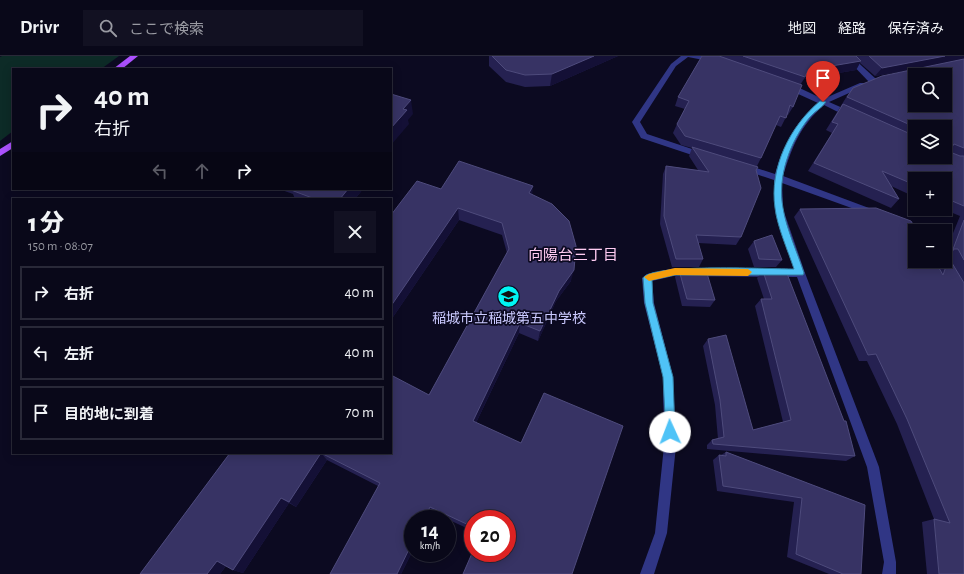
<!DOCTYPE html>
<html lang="ja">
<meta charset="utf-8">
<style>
:root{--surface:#090819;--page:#121122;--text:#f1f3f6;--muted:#999aa2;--line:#292938}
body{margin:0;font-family:"Alegreya Sans","Noto Sans JP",sans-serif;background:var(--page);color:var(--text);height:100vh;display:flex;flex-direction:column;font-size:15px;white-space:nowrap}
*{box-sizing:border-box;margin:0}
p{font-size:13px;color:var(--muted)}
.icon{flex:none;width:22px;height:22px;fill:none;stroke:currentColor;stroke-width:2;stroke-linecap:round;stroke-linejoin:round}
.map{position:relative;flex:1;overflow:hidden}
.side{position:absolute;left:12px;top:142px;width:380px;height:256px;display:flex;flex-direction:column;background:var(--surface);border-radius:0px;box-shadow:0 2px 10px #0003,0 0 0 1px var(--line)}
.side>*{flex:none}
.hud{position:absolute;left:12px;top:12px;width:380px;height:122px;border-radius:0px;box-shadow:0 2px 10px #0003,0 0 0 1px var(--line);background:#090819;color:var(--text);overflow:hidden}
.buttons{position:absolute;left:908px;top:12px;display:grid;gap:8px}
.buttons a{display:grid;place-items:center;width:44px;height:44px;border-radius:0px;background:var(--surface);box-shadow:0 2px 10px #0003,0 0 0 1px var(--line);font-size:20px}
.speed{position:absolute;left:404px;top:454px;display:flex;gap:8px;font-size:20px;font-weight:700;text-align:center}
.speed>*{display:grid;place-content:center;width:52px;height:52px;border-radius:50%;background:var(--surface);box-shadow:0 2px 10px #0003,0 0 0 1px var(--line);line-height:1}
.speed small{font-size:10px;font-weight:400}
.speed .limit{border:6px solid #d22;background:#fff;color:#111}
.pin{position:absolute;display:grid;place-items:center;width:34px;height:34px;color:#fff;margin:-41px -17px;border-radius:50% 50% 50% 0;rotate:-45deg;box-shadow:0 0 4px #0007}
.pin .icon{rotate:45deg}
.me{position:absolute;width:44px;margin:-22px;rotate:358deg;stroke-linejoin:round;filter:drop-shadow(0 0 3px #0008)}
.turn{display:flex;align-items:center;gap:14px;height:84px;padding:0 16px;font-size:18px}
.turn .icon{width:52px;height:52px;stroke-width:2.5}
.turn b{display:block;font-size:28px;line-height:34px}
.lanes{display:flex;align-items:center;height:38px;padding:0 16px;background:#0003;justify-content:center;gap:20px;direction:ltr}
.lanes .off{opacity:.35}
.round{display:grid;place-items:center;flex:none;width:42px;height:42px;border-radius:0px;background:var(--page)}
.headline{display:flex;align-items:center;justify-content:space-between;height:68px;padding:0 16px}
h1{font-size:24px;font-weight:800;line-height:30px}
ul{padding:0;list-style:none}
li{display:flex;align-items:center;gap:12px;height:54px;margin:0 8px 6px;padding:0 8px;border:2px solid var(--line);border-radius:0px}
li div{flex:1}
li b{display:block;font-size:15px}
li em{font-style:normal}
header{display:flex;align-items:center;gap:24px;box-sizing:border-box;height:56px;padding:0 20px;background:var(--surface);border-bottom:1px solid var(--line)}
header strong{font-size:19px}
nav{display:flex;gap:22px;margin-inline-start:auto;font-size:14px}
.search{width:280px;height:36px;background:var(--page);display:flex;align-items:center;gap:10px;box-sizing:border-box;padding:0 14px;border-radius:0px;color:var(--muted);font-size:15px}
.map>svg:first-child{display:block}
</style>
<header>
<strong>Drivr</strong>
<div class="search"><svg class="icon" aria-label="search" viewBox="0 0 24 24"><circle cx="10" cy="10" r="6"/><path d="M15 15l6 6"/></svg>ここで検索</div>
<nav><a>地図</a><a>経路</a><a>保存済み</a></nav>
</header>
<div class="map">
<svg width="964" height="518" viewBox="0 0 964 518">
<rect width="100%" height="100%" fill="#0c0a21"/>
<path fill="#0d2b27" d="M2 0H119L101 13H13V75L0 85V1Z"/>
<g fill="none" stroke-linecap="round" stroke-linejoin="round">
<path fill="#303685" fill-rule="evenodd" d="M675 212 678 213 680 216 678 219 652 225 654 247 673 321 676 390 667 477 654 518H640L655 477 664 390 663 321 644 247 642 222 647 218Z"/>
<g fill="#303685" fill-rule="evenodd">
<path d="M681 0H703L718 4 714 6 688 1 676 10 640 66 647 78 707 98V102L704 103 641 82 632 66 671 8Z"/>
<path d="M844 0H851L876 23V27H870Z"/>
<path d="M860 27H863L867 29 829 46 854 57V61H848L824 49C800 70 792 91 783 120L877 155 878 157 877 159H871L782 127 783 153 805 217 879 411 896 506V518H882L884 506 867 411 797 221 675 220 670 216 675 212 794 213 775 153 774 124 741 113 740 111 744 108 775 118C784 90 795 66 818 47L785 32V28H791L823 43Z"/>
<path d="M904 165 925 173 927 175C917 175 906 177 900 168L901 166Z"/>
</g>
<g fill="#ac51ff" fill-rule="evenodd">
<path d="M130 0H138L122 13H113Z"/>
<path d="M13 85V92L0 100V93Z"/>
</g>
</g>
<g fill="#252151" fill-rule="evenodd">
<path d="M489 0H618L550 30 525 31 506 26 489 10Z"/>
<path d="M702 0H964V518H927L922 466 934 463 897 368 867 305H859L794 161 800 153 939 212 940 210 949 202 948 201H945V197L960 160 943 153H945V123H915V141L891 130 899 143 891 152 808 115 832 77 826 74 847 40 908 14 875 20 860 7 856 14 804 23 800 29 793 51 788 59H787L781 71 776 69 761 102 757 110 741 181 736 189 698 187 703 203 699 211H672L660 168 663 118 666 110 698 114 689 100 692 92 681 89 673 77 677 68 685 53 675 50 678 41ZM915 71H945L915 101Z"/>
<path d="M279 133H363L355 143H295L293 138Z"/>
<path d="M532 138 571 225 556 245 538 285 519 277 476 367 507 497 473 463V475L432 456 428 463H413V494L401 518 378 430 327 404 296 451 289 447 243 517 233 514 226 510 220 518H140L230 397 429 339 507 197 502 179 459 164 391 264V159Z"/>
<path d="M754 185 782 204 776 211H754L748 193Z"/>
<path d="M679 214 715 244 710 251 682 250 675 221Z"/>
<path d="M763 215 855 400 846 405 707 393V389L712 384 718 383 715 349 703 290 708 283 753 374 783 366 755 250 761 243H764L757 222Z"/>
<path d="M726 396 865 449 861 518H829L787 501 794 446 717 435 713 404 719 399H721Z"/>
</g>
<g fill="#141036">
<path d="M594 0H618L550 30 552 18Z"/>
<path d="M945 0H964V4L875 20 882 12Z"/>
<path d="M861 5 856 14 804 23 808 14Z"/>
<path d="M411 44 413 58 408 64 409 68 391 89V72L403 53Z"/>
<path d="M533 130 532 142 529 137Z"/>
<path d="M348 133H363L355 143H340Z"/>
<path d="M458 152 459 164 391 264V250Z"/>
<path d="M574 214 571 225 556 245 538 285 540 275 559 235Z"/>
<path d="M520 267 519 277 473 373V365Z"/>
<path d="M321 397 327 404 296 451 289 446Z"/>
<path d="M281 442 289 447 243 517 233 514Z"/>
<path d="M430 451 432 456 428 463H424Z"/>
<path d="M413 485V494L401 518H397Z"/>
<path d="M217 505 227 508 220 518H207Z"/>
</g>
<g fill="#373364" stroke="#4e4b7c" fill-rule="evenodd">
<path d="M492 0H594L552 18 525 19 506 14Z"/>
<path d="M702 0H719L802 29 793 51 790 49 786 62 780 60 761 102 685 80 677 68 689 45 678 41Z"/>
<path d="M743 0H856L861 5 808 14 805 21Z"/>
<path d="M869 0H945L882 12Z"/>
<path d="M964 3V92L954 88 952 91H948L950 96 960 100H964V150L945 142V123H915V129L882 115 899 143 814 107 838 68 832 66 843 48 915 80V101H945V71H915L847 41 853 32 882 20ZM915 19H945V49H915Z"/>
<path d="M391 38 411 44 403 53 407 54 391 72Z"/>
<path d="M692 91 758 111 756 114 761 132 741 181 696 179 703 203H676L664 160 666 110 709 116Z"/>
<path d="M459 105 533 130 529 137 552 148 569 165 576 190 574 214 559 235 540 275 520 267 473 365 521 387 544 337 623 370 572 518H463L473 495V497H507V463H473V471L430 451 424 463H413V485L397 518H330L380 427 321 397 289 446 281 442 233 514 217 505 207 518H140L230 397H391V319L429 339 509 193 502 167 458 152 391 250V159L417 125 441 133Z"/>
<path d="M291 133H348L340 143H315L291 134Z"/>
<path d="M876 152 911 165 917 175H915V205H935L943 219 949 202 964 227V518H939L934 463 950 467 907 363 876 298 868 299 800 153Z"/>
<path d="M964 164V204L958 193H954L952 196Z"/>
<path d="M772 179 782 204 759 203 754 185Z"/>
<path d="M679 214H706L715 244 687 243Z"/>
<path d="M763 215H786L844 365H846L855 400 713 388 712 384 724 381 720 344 708 283 726 279 753 374 791 364 761 243H772Z"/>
<path d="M726 396 865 449 861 518H843L796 498 802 442 723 430 719 399 726 400Z"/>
</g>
<path fill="#4fc3f7" stroke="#337fa1" d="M820 45 826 46C822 52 815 55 810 61 790 85 777 121 783 152 786 172 798 198 804 217L803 219H675L652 224 653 247 673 321 675 376 673 380 670 381 666 380 663 321 645 247 643 222C652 207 773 213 794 213 788 195 777 170 775 152 769 112 790 70 820 45Z"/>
<path fill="#f59e0b" d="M675 212 748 213 752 216 748 220 675 219 649 225 644 221 649 218Z"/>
<defs>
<symbol id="school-disc" viewBox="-11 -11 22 22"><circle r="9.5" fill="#00f5f4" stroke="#0c0a21"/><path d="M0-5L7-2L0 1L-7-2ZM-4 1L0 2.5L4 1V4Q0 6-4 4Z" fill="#111"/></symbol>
</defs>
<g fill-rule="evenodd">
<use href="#school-disc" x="496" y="228" width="25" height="25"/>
</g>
<g text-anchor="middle" stroke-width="3.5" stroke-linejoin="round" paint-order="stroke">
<g font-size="14" fill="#cbcaff" stroke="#0c0a21">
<text x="509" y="267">稲城市立稲城第五中学校</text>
</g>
<g font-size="15" fill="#ffccf2" stroke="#0c0a21">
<text x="573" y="204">向陽台三丁目</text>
</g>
</g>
</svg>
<div class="buttons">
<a><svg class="icon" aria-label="search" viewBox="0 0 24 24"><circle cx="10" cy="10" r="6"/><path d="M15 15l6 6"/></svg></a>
<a><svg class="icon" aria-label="layers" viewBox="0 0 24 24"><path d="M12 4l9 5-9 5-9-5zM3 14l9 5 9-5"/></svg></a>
<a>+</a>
<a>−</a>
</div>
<div class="speed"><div>14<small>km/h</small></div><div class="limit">20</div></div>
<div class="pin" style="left:823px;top:46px;background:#d93025"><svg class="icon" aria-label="arrive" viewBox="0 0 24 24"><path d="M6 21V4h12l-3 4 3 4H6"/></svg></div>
<svg class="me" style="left:670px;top:376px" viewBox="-20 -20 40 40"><circle r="19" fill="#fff"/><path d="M0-13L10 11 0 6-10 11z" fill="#4fc3f7"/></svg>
<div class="hud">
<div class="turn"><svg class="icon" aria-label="right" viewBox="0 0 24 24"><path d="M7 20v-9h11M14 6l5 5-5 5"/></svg><div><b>40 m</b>右折</div></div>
<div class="lanes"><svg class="icon off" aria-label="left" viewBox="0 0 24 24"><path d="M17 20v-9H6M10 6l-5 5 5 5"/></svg><svg class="icon off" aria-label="ahead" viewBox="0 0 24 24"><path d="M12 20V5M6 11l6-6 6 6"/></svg><svg class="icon" aria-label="right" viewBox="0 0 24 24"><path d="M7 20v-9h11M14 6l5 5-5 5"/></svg></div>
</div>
<section class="side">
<div class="headline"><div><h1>1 分</h1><p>150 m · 08:07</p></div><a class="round"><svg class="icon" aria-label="close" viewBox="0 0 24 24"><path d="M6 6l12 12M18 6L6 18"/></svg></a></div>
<ul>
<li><svg class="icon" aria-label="right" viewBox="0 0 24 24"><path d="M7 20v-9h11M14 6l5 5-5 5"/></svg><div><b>右折</b></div><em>40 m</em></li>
<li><svg class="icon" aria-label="left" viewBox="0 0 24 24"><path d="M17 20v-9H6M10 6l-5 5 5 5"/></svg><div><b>左折</b></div><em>40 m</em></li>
<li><svg class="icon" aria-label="arrive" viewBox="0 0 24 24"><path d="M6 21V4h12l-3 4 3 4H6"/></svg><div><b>目的地に到着</b></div><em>70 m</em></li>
</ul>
</section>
</div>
